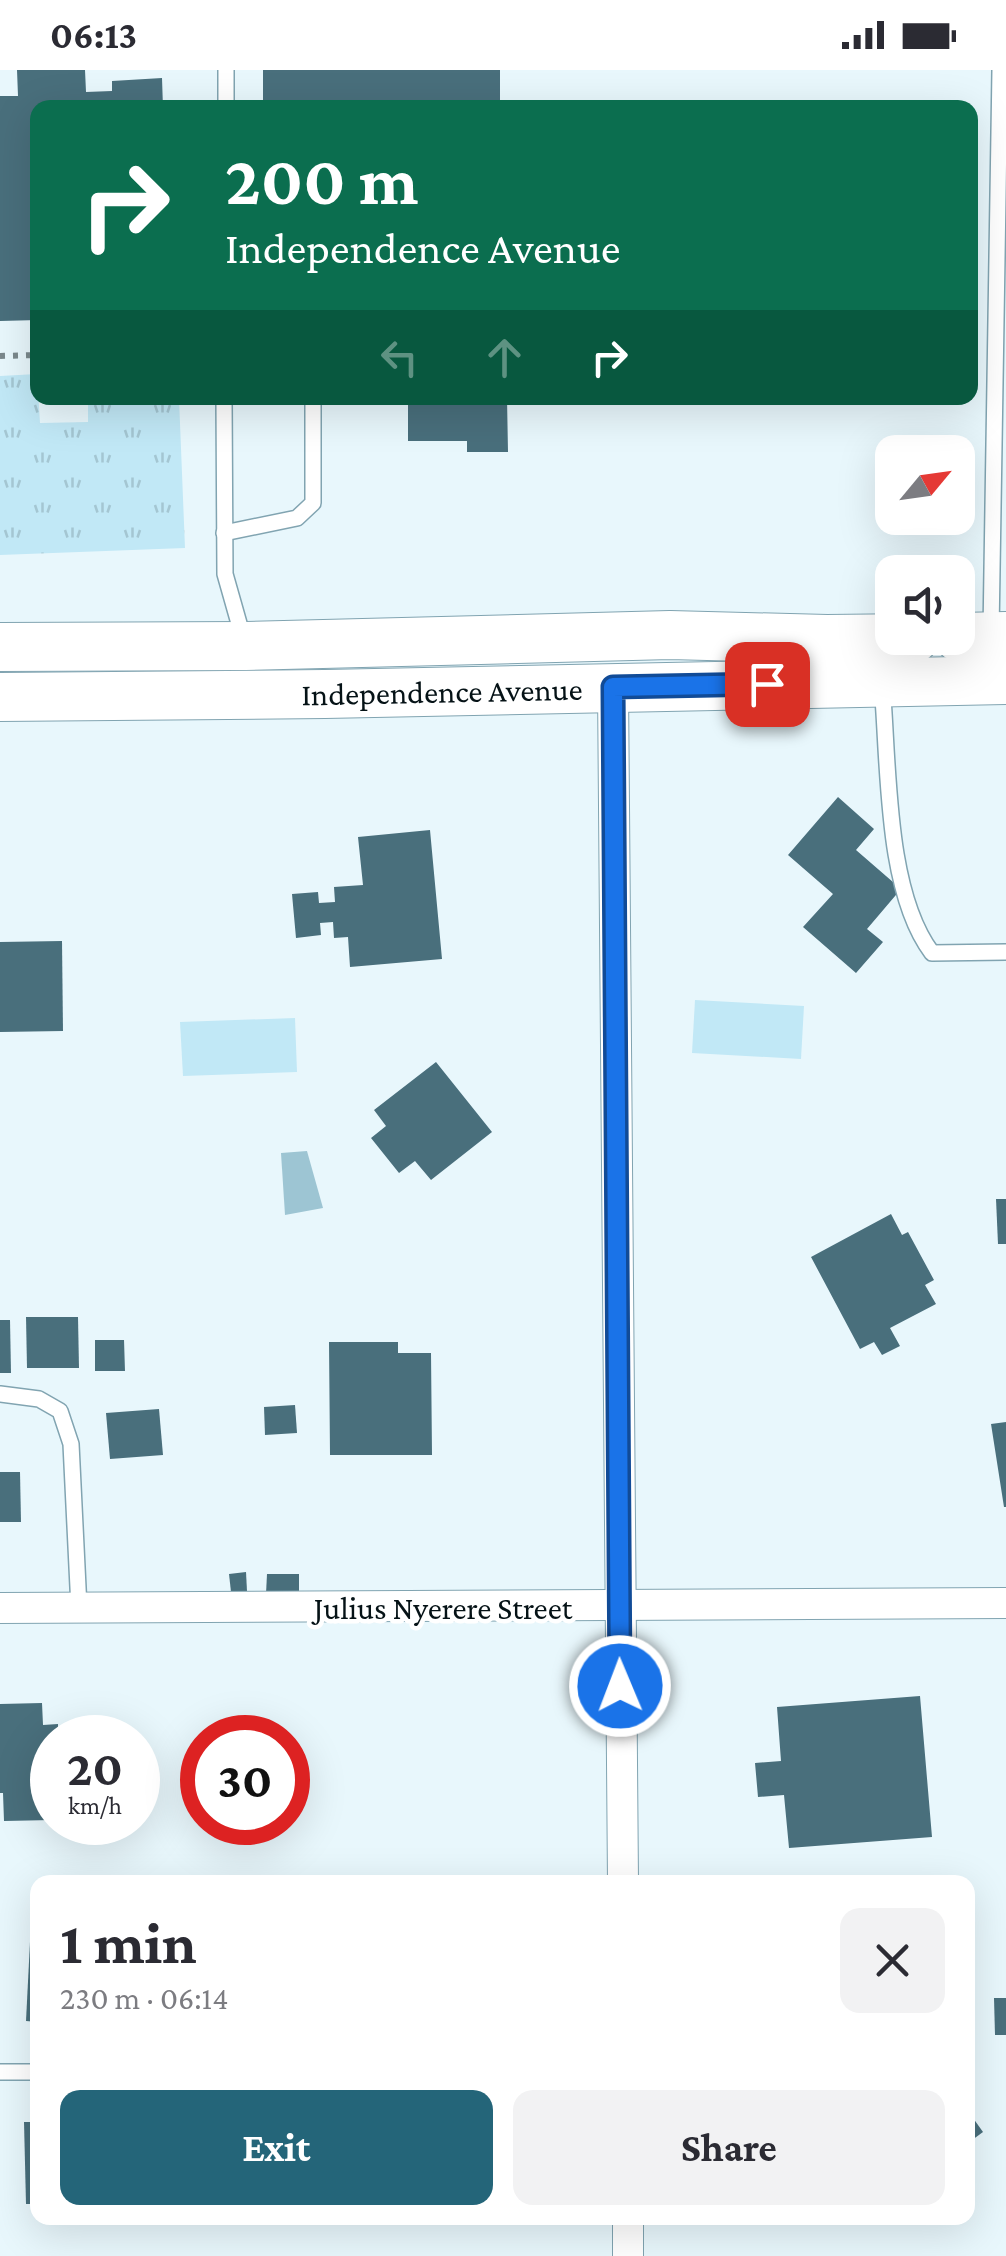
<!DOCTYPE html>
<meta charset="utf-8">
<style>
:root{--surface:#fff;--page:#f2f2f3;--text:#2b2b33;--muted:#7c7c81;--accent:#246579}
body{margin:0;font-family:"Crimson Pro",serif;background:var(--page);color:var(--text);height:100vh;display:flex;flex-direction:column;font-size:38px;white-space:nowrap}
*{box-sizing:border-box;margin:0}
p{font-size:32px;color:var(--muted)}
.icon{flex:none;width:55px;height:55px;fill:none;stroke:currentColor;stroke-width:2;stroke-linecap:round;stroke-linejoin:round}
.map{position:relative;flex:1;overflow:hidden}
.drawer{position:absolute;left:30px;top:1805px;width:945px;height:350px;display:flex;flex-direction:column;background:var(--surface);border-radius:20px;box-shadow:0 10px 40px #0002}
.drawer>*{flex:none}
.hud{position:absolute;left:30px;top:30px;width:948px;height:305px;border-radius:20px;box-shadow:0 10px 40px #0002;background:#0b6e4f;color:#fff;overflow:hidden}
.needle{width:65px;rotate:61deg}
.fabs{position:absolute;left:875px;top:365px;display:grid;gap:20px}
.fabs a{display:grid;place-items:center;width:100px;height:100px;border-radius:20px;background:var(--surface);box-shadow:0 10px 40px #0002;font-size:50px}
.speed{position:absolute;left:30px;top:1645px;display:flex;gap:20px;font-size:50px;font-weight:700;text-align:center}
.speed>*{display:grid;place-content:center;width:130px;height:130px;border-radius:50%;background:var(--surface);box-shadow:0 10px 40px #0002;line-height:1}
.speed small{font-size:25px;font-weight:400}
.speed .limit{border:15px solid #d22;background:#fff;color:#111}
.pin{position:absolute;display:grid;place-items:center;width:85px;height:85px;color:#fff;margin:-42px;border-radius:20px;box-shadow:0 5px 15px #0006}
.me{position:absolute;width:110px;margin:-55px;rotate:359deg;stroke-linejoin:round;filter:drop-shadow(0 0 8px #0008)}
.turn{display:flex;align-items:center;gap:35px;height:210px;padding:0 30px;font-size:45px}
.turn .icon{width:130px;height:130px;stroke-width:2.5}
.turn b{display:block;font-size:70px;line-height:85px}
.lanes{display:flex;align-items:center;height:95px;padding:0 30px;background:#0003;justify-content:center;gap:50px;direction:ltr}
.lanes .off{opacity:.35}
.round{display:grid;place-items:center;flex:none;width:105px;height:105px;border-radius:20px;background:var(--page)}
.headline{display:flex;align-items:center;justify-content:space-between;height:170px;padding:0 30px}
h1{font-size:60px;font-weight:700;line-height:75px}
.action{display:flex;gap:20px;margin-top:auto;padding:20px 30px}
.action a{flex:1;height:115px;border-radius:20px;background:var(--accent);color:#fff;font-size:40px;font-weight:700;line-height:115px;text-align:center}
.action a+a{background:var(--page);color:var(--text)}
.status{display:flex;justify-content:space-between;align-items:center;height:70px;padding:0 50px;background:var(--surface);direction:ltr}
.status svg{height:28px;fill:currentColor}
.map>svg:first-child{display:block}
</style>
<div class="status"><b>06:13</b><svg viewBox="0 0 49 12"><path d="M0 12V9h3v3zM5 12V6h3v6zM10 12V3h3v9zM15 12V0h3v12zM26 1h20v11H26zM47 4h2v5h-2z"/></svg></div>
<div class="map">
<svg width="1006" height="2186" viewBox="0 0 1006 2186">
<defs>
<pattern id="park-tufts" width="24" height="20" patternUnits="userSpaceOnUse" patternTransform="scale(2.5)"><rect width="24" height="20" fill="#c1e8f6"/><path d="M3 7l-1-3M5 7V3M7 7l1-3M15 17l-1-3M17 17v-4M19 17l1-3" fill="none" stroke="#a4c6d2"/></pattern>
</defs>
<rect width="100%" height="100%" fill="#e8f7fc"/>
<g fill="#c1e8f6">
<path d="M695 930 804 936 801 989 692 983Z"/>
<path d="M295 948 297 1002 183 1006 180 952Z"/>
</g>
<path fill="url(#park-tufts)" d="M37 304 40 353 88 352V328H179L185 478 0 485V306Z"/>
<path fill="#9dc5d3" d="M307 1081 323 1138 285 1145 281 1083Z"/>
<g fill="#496f7c">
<path d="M17 0H85L86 22 112 21V11L162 8 163 38H38V250L0 251V26H18Z"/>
<rect x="263" y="0" width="237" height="38"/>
<path d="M408 328H507L508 382H467V371H408Z"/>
<path d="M838 727 874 759 856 780 901 819 867 859 883 872 856 903 803 857 833 824 788 785Z"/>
<path d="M430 760 442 889 350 897 348 867 334 868 333 852 320 853 321 865 296 868 292 824 318 822 319 833 335 832 334 817 363 815 358 767Z"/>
<path d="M62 871 63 961 0 962V872Z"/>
<path d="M436 992 492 1062 431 1110 415 1091 399 1103 371 1068 386 1056 374 1040Z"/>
<path d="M996 1129H1006V1174H998Z"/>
<path d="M891 1144 902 1165 908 1162 934 1210 925 1215 936 1234 890 1258 900 1276 882 1285 874 1272 860 1279 811 1187Z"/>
<path d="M26 1247H78L79 1298H27Z"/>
<path d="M0 1250H10L11 1303H0Z"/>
<path d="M95 1270H124L125 1301H95Z"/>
<path d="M329 1272H398V1283H431L432 1385H330Z"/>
<path d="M295 1335 297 1363 265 1365 264 1337Z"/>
<path d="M159 1339 163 1385 110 1389 106 1343Z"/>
<path d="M1006 1352V1437H1004L991 1354Z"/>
<path d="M0 1402H20L21 1452H0Z"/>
<path d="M246 1502 247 1521 231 1522 229 1504Z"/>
<path d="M267 1504H299V1525L266 1524Z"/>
<path d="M920 1626 932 1767 789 1778 784 1725 758 1727 755 1693 781 1691 777 1637Z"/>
<path d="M42 1633 43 1655 58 1654V1668H52V1750L4 1751 3 1723H0V1634Z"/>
<path d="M30 1872H38V1952L26 1951Z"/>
<path d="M994 1928H1006V1965H995Z"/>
<path d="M968 2041 983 2062 968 2073Z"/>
<path d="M24 2052H38V2134H26Z"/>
</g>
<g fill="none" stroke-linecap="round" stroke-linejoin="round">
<defs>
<g id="service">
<path d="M226 38V0"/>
<path d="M224 328 225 504 244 571"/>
<path d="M224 463 297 448 313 433V328"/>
<path d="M991 562 1000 0"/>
<path d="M882 615C889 694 885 821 932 883L1006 882"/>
<path d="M0 1324 39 1329 60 1341 71 1374 79 1538"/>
<path d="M0 2002H38"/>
</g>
<g id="minor">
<path d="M613 617 623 1812"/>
<path d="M0 1538 1006 1533"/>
<path d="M628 2148V2186"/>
</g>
<g id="primary">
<path d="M958 567 1006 566"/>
<path d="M0 577 246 576 670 565 827 569 915 568"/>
<path id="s1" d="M0 627 325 624 1006 610"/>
</g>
</defs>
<use href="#service" stroke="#81a4b1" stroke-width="18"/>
<use href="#minor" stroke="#81a4b1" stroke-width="32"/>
<use href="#primary" stroke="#81a4b1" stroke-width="50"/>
<path stroke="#7a888c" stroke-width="6" stroke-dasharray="5 8" stroke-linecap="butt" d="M0 286 38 285"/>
<use href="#service" stroke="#fff" stroke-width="15"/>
<use href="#minor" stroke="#fff" stroke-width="30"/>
<use href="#primary" stroke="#fff" stroke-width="48"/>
</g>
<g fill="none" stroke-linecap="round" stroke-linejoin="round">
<defs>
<path id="route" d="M620 1616 613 617 767 614"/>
</defs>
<use href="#route" stroke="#114b97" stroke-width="25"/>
<use href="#route" stroke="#1a73e8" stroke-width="18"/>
</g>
<g text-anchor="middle" stroke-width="9" stroke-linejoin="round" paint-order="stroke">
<g font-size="32" fill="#051216" stroke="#fff">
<text dy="11" stroke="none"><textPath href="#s1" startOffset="442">Independence Avenue</textPath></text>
<text x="443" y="1549">Julius Nyerere Street</text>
</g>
</g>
</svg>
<div class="fabs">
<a><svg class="needle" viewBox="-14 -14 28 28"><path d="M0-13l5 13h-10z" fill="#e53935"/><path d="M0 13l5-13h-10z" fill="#7c7c81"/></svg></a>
<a><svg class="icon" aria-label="sound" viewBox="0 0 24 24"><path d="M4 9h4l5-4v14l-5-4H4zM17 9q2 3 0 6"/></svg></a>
</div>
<div class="speed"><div>20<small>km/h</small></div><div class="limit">30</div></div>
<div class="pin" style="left:767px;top:614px;background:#d93025"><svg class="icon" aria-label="arrive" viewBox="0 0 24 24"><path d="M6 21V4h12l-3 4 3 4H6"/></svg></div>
<svg class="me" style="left:620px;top:1616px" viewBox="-20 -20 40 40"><circle r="17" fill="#1a73e8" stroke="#fff" stroke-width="3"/><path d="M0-11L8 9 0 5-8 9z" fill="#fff"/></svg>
<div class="hud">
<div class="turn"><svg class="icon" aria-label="right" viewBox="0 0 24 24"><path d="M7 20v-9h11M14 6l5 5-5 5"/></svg><div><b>200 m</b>Independence Avenue</div></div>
<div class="lanes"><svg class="icon off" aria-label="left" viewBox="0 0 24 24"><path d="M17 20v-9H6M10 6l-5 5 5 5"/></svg><svg class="icon off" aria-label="ahead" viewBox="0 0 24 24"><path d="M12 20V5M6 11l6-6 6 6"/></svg><svg class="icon" aria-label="right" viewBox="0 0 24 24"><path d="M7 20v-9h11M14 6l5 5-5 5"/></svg></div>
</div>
<section class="drawer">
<div class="headline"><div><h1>1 min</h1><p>230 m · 06:14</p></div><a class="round"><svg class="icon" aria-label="close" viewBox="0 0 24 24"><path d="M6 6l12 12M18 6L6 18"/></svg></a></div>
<div class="action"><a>Exit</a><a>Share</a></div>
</section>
</div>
